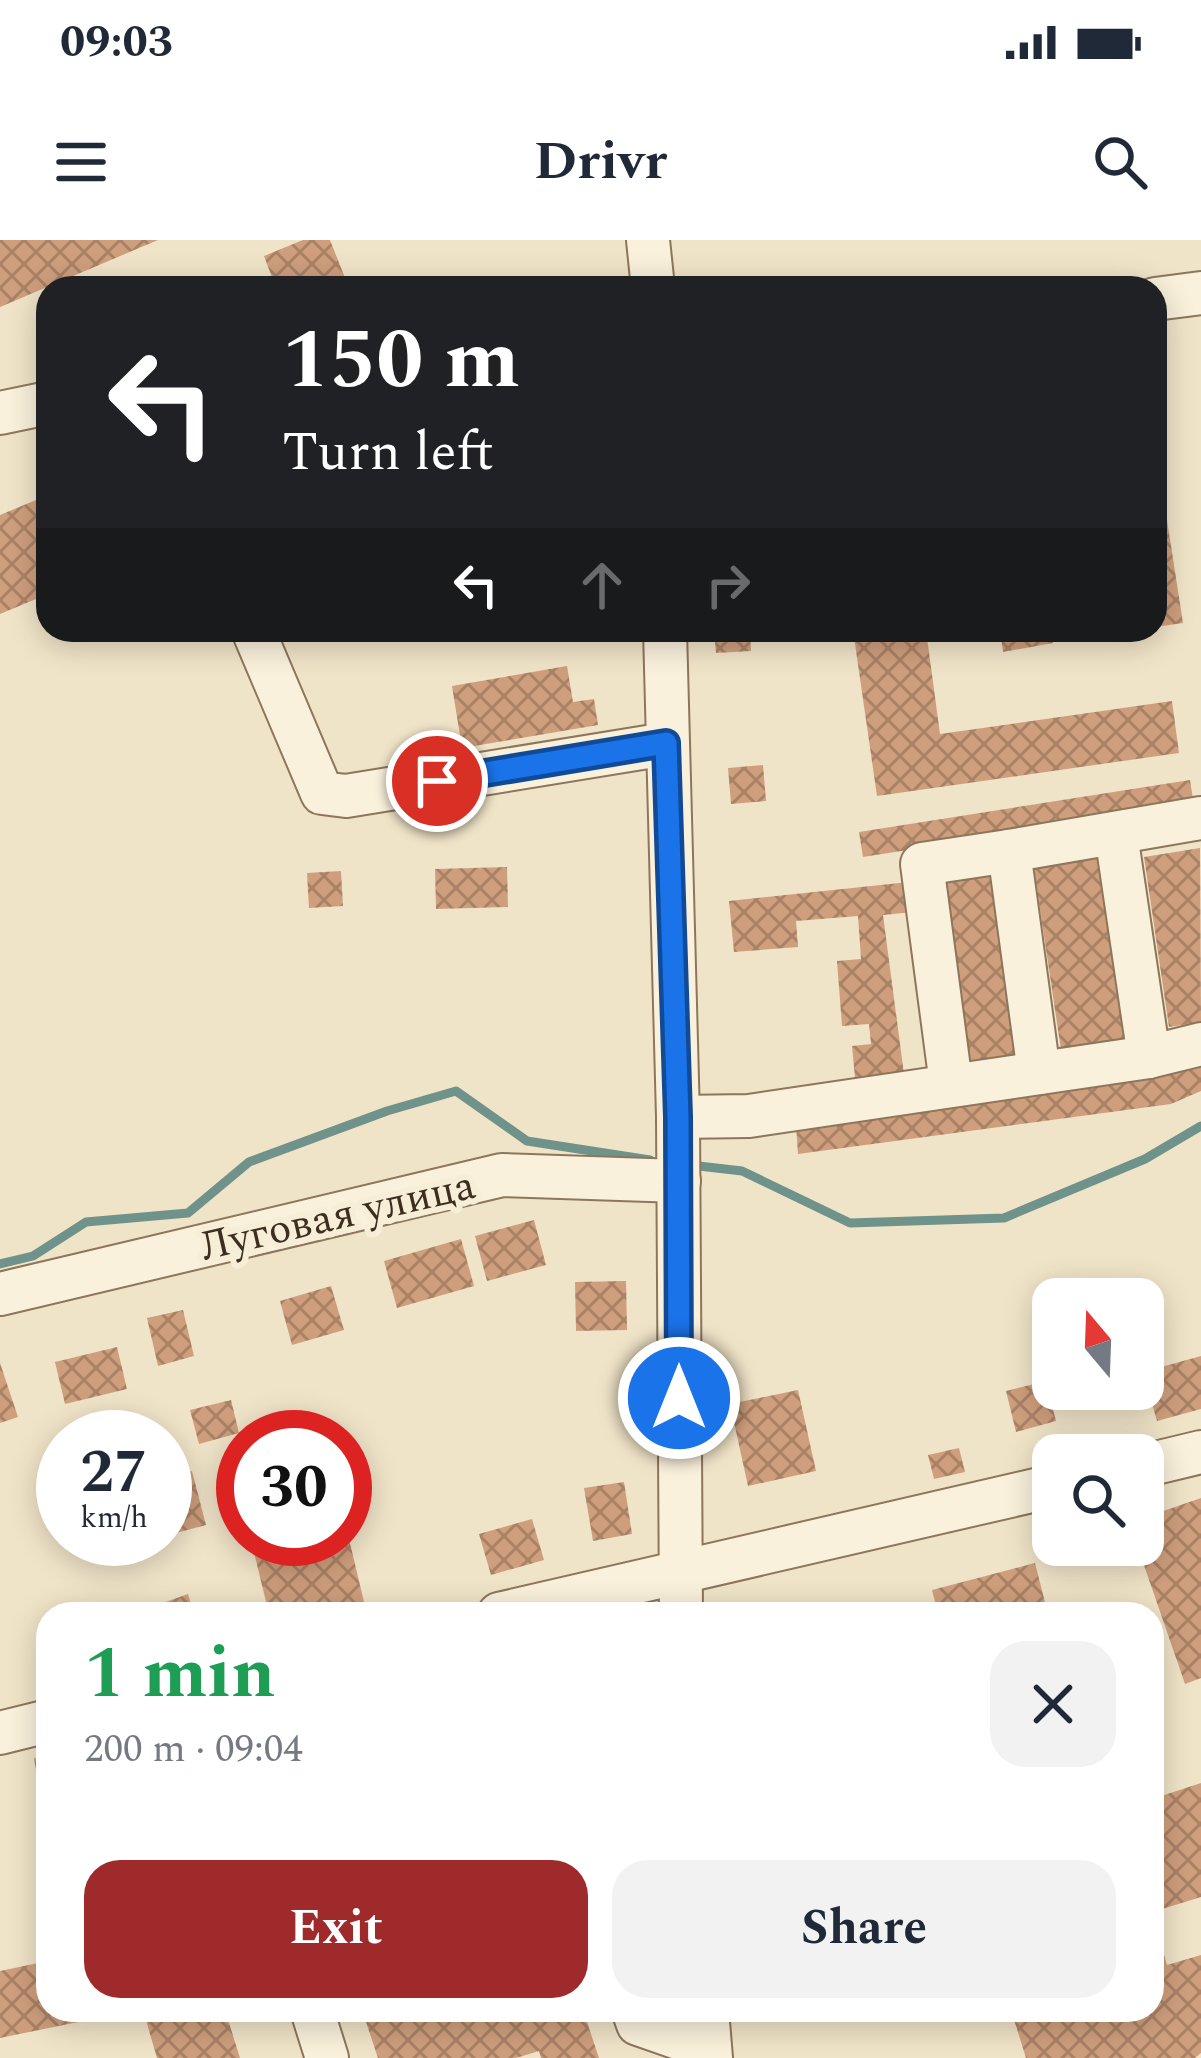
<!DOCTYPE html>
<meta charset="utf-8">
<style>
:root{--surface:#fff;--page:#f2f2f3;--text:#1f2937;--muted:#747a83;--accent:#9e2a2b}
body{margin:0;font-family:Spectral,serif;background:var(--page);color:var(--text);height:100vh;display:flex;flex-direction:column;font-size:45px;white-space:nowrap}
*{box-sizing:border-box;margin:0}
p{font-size:39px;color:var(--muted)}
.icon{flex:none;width:66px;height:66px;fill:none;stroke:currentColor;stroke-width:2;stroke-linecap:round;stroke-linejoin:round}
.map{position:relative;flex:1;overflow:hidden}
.drawer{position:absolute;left:36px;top:1362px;width:1128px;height:420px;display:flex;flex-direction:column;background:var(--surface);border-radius:36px;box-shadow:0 6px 30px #0003}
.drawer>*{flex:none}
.guide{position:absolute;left:36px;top:36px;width:1131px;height:366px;border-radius:36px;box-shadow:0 6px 30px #0003;background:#202124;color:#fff;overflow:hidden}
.needle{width:78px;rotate:341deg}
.controls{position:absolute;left:1032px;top:1038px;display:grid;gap:24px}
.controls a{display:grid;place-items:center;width:132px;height:132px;border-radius:24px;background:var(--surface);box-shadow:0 6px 30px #0003;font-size:60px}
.speed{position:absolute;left:36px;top:1170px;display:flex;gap:24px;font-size:60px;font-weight:700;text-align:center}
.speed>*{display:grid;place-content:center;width:156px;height:156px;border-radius:50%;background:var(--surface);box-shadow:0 6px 30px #0003;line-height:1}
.speed small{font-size:30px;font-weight:400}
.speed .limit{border:18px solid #d22;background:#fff;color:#111}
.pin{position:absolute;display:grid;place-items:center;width:102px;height:102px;color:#fff;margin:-51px;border:6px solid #fff;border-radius:50%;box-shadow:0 3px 12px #0007}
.me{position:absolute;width:132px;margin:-66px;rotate:0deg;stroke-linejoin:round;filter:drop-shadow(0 0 9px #0008)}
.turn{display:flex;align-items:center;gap:42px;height:252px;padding:0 48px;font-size:54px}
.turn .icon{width:156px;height:156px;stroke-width:2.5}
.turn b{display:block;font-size:84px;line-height:102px}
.lanes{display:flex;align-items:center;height:114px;padding:0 48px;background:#0003;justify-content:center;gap:60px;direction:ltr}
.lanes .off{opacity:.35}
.round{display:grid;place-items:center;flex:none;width:126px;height:126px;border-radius:36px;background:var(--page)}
.overview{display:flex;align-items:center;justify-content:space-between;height:204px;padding:0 48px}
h1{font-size:72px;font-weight:700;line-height:90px;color:#1e9e55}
.primary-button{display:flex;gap:24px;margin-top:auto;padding:24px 48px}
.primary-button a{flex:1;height:138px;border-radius:36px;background:var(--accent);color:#fff;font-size:48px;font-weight:700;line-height:138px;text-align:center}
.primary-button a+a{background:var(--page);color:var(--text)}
.status{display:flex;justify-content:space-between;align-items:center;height:84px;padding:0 60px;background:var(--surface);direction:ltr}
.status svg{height:33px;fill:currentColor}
header{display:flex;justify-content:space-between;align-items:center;height:156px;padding:0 48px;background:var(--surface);font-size:54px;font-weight:700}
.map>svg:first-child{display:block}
</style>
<div class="status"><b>09:03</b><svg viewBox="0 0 49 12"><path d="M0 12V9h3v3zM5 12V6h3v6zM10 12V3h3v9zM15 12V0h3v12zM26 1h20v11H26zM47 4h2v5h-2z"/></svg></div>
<header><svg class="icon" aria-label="menu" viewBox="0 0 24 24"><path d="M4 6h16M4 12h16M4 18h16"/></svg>Drivr<svg class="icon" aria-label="search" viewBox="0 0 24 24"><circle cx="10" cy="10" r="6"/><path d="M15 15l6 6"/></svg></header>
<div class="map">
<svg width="1201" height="1818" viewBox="0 0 1201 1818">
<defs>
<pattern id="building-cross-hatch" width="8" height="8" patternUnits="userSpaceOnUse" patternTransform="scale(3)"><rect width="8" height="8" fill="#cf9f7d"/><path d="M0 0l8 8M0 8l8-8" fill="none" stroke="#a98266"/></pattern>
</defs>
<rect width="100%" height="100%" fill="#f0e4c8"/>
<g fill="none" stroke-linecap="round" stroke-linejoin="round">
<g stroke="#6f938a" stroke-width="9">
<path d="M690 925 742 931 850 983 1004 978 1145 919 1201 886"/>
<path d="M0 1024 33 1016 86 982 188 973 249 922 387 871 456 851 527 901 650 920"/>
</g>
</g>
<g fill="url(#building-cross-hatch)">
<path d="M0 0H158L0 67Z"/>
<path d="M303 0H330L349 48H276L264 16Z"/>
<path d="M592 39V48H536V42Z"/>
<path d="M1158 222 1183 383 1155 387V223Z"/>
<path d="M48 255V354L0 374V275Z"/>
<path d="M714 390H750L751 411 716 413Z"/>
<path d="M853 390H926L940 494 1172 461 1179 513 877 556Z"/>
<path d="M1000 390H1051L1053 403 1003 412Z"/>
<path d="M567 426 573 462 594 459 598 485 462 508 452 446Z"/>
<path d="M763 525 766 561 731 564 728 528Z"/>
<path d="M1190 540 1194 565 863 617 859 592Z"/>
<path d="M1200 608 1201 782 1169 787 1144 617Z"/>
<path d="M1099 611 1127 800 1061 810 1033 622Z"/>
<path d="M507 627 508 667 436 669 435 629Z"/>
<path d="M341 631 343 666 309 668 307 633Z"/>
<path d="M991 631 1017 815 961 823 935 639Z"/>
<path d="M909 642 913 672 883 675 904 834 855 838 852 806 871 804 869 784 842 786 837 721 861 719 858 676 796 681 798 707 734 712 729 661Z"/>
<path d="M1201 818V851L1171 864 798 914 796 886Z"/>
<path d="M534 980 546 1025 487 1041 475 996Z"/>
<path d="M461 999 474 1046 397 1068 384 1021Z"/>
<path d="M626 1041 627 1090 576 1091 575 1042Z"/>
<path d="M331 1046 344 1090 292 1105 280 1061Z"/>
<path d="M183 1070 194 1116 158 1126 147 1078Z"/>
<path d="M117 1107 127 1149 65 1164 55 1122Z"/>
<path d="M1201 1116V1169L1157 1181 1143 1132Z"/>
<path d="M0 1123 18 1177 0 1183Z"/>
<path d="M1046 1141 1056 1181 1016 1192 1006 1151Z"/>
<path d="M798 1150 816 1231 748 1246 730 1164Z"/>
<path d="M231 1160 239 1193 199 1204 190 1170Z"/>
<path d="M959 1208 965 1232 934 1239 928 1215Z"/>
<path d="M192 1231 206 1285 165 1296V1238Z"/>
<path d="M624 1242 632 1294 593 1301 584 1248Z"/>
<path d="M1201 1258V1438L1185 1444 1137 1305H1143V1278Z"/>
<path d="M532 1279 544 1320 491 1335 479 1294Z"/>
<path d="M273 1299H349L364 1362 314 1374H269L252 1304Z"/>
<path d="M1035 1323 1048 1374H938L932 1350Z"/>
<path d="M188 1354 194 1374H157L154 1366Z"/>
<path d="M48 1516V1588L45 1589 34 1518Z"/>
<path d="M1201 1543V1657L1159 1670 1152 1646V1559Z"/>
<path d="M1157 1691 1167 1725 1201 1715V1813L1195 1818H1026L1011 1770H1152V1692Z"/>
<path d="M48 1721V1770H80L83 1781 0 1798V1731Z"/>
<path d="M143 1770H225L240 1818H157Z"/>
<path d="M362 1770H583L599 1818H541L539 1811 516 1818H378Z"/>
</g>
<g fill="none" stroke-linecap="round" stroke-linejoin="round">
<defs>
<g id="minor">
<path d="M648 0 653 48"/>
<path d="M1155 59 1201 53"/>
<path d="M0 173 48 163"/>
<path d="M253 390 322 553 346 556 666 504"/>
<path d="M665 390 678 877 681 1374"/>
<path d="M1116 594 1149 817"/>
<path d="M1039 833 1009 611 1201 578"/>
<path d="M951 844 922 624 1009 611"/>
<path d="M678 877 749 876 1149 817 1201 804"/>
<path d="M0 1054 502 935 679 941"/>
<path d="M1143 1226 1201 1212"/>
<path d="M499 1374 1053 1246"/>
<path d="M0 1493 48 1481"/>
<path d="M312 1770 327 1818"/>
<path d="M633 1770 638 1784 710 1809"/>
<path d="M707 1770 711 1818"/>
</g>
</defs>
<use href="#minor" stroke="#8d765c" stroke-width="46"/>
<use href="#minor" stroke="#faf1dc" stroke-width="42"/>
</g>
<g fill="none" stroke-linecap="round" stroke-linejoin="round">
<defs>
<path id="route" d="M437 541 666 503 678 877 679 1158"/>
</defs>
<use href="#route" stroke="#114b97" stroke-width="30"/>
<use href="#route" stroke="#1a73e8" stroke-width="21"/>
</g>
<g text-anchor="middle" stroke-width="12" stroke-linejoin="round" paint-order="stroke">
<g font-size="42" fill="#3d2e20" stroke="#f7eed8">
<text transform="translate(337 974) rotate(-13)" y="15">Луговая улица</text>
</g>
</g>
</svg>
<div class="controls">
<a><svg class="needle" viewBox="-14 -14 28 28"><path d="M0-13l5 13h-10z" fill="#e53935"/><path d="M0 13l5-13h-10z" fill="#747a83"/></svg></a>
<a><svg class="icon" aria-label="search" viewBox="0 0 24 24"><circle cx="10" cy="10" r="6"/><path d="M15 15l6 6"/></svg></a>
</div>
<div class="speed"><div>27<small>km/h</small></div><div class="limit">30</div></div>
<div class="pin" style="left:437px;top:541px;background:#d93025"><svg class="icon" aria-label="arrive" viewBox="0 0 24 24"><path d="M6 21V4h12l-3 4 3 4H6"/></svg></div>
<svg class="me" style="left:679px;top:1158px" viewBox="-20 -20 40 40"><circle r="17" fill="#1a73e8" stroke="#fff" stroke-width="3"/><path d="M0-11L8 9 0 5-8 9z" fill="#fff"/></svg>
<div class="guide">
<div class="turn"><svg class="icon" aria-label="left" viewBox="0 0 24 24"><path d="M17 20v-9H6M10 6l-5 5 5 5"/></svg><div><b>150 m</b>Turn left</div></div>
<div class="lanes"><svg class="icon" aria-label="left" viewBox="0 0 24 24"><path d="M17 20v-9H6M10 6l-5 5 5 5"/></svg><svg class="icon off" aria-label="ahead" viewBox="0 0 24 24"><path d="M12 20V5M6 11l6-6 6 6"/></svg><svg class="icon off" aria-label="right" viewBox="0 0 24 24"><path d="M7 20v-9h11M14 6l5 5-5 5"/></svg></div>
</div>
<section class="drawer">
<div class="overview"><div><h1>1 min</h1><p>200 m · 09:04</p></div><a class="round"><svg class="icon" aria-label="close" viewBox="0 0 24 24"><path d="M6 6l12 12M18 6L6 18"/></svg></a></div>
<div class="primary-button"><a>Exit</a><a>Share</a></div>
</section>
</div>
